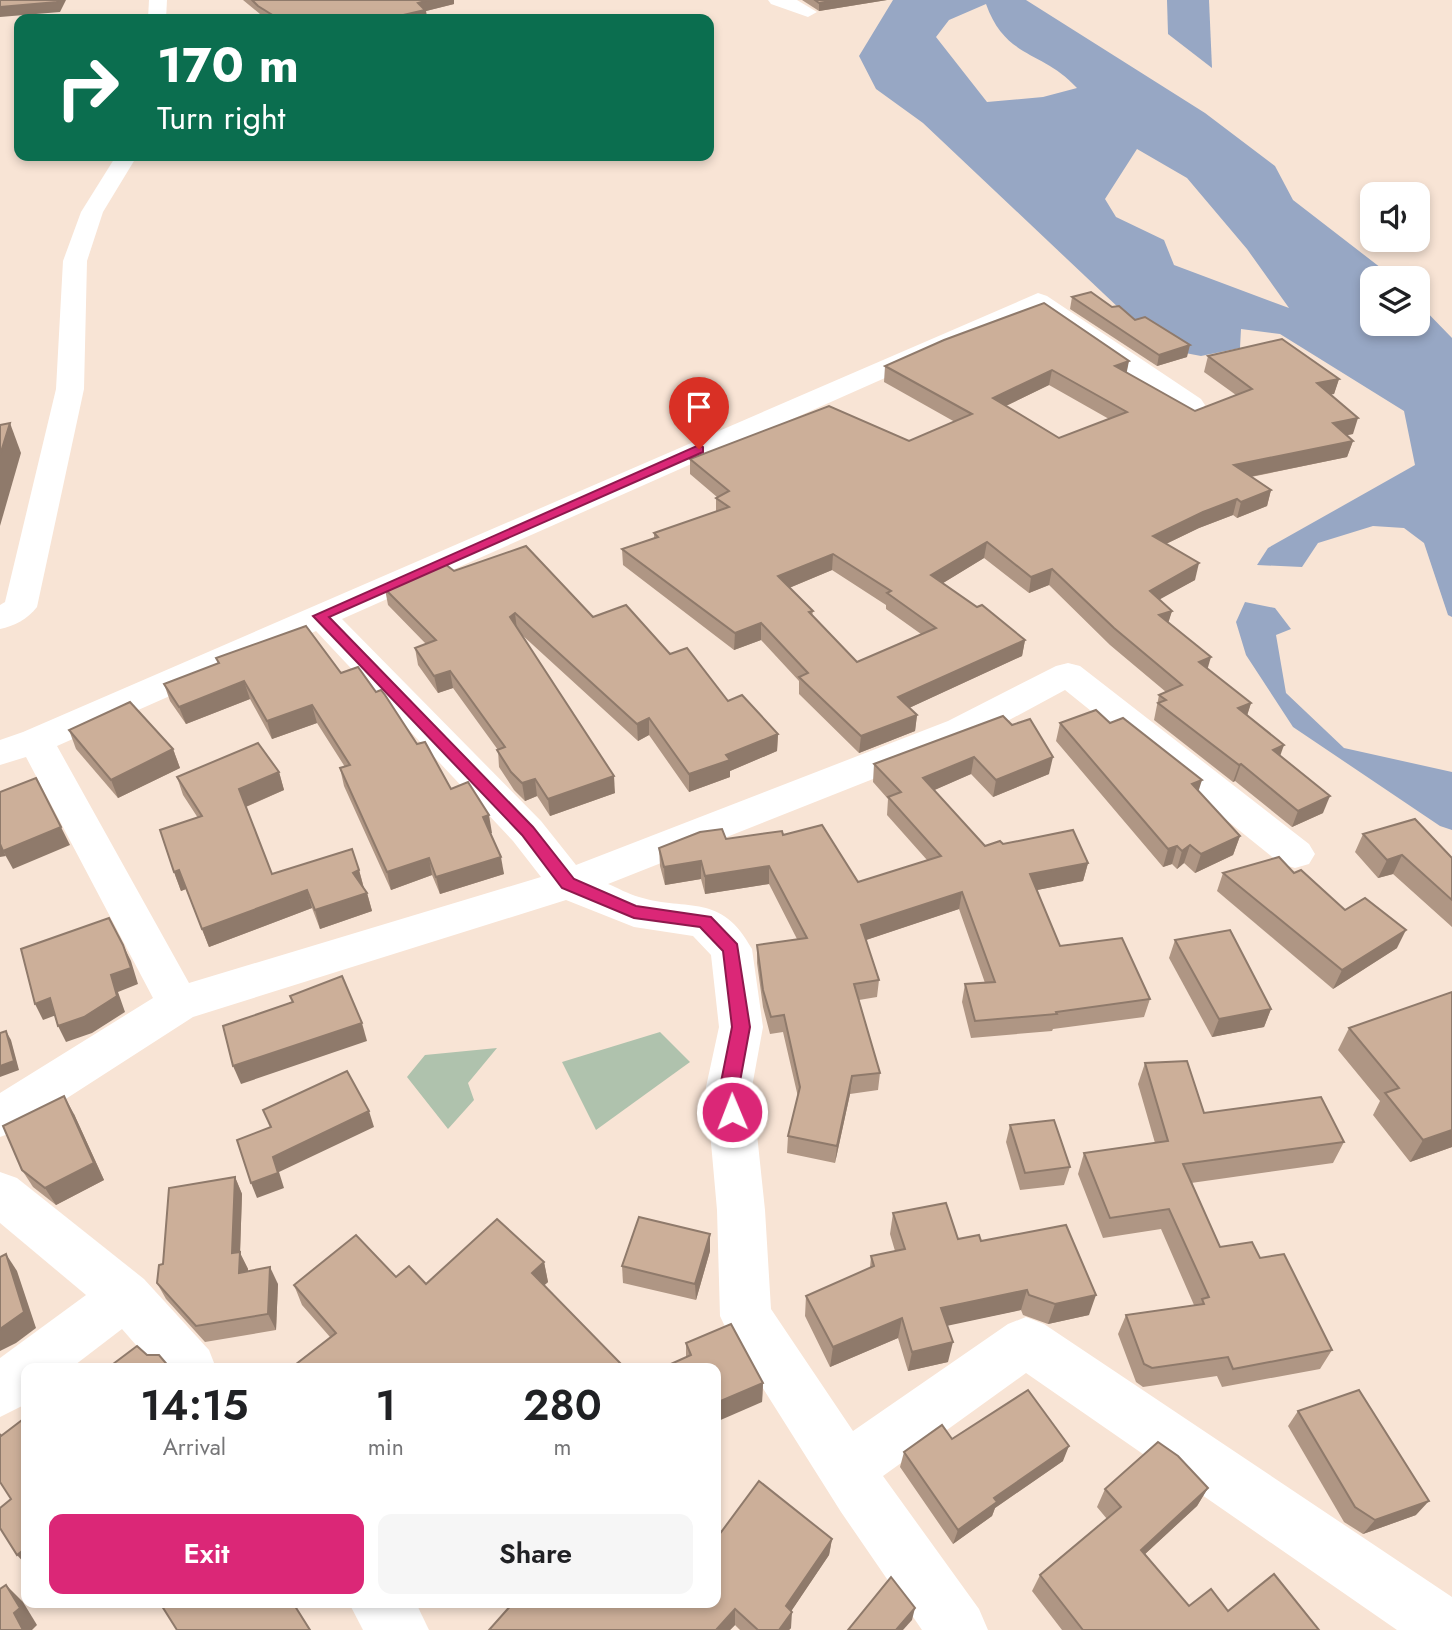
<!DOCTYPE html>
<style>
:root{--surface:#fff;--page:#f6f6f6;--text:#202124;--muted:#757577;--accent:#db2777}
body{margin:0;font-family:Jost,sans-serif;background:var(--page);color:var(--text);height:100vh;display:flex;flex-direction:column;font-size:26px;white-space:nowrap}
*{box-sizing:border-box;margin:0}
p{font-size:23px;color:var(--muted)}
.icon{flex:none;width:38px;height:38px;fill:none;stroke:currentColor;stroke-width:2;stroke-linecap:round;stroke-linejoin:round}
.map{position:relative;flex:1;overflow:hidden}
.drawer{position:absolute;left:21px;top:1363px;width:700px;height:245px;display:flex;flex-direction:column;background:var(--surface);border-radius:14px;box-shadow:0 4px 10px #0003}
.drawer>*{flex:none}
.top-card{position:absolute;left:14px;top:14px;width:700px;height:147px;border-radius:14px;box-shadow:0 4px 10px #0003;background:#0b6e4f;color:#fff;overflow:hidden}
.controls{position:absolute;left:1360px;top:182px;display:grid;gap:14px}
.controls a{display:grid;place-items:center;width:70px;height:70px;border-radius:14px;background:var(--surface);box-shadow:0 4px 10px #0003;font-size:35px}
.pin{position:absolute;display:grid;place-items:center;width:60px;height:60px;color:#fff;margin:-72px -30px;border-radius:50% 50% 50% 0;rotate:-45deg;box-shadow:0 0 7px #0007}
.pin .icon{rotate:45deg}
.me{position:absolute;width:77px;margin:-38px;rotate:359deg;stroke-linejoin:round;filter:drop-shadow(0 0 5px #0008)}
.turn{display:flex;align-items:center;gap:24px;height:147px;padding:0 28px;font-size:32px}
.turn .icon{width:91px;height:91px;stroke-width:2.5}
.turn b{display:block;font-size:49px;line-height:60px}
.eta{display:flex;justify-content:space-evenly;align-items:center;height:119px;text-align:center}
.eta b{font-size:42px;font-weight:600;line-height:49px}
.cta{display:flex;gap:14px;margin-top:auto;padding:14px 28px}
.cta a{flex:1;height:80px;border-radius:14px;background:var(--accent);color:#fff;font-size:28px;font-weight:600;line-height:80px;text-align:center}
.cta a+a{background:var(--page);color:var(--text)}
.map>svg:first-child{display:block}
</style>
<div class="map">
<svg width="1452" height="1630" viewBox="0 0 1452 1630">
<rect width="100%" height="100%" fill="#f8e4d5"/>
<g fill="#afc2ad">
<path d="M660 1032 690 1062 596 1130 562 1062Z"/>
<path d="M497 1048 468 1083 474 1100 448 1129 407 1077 425 1055Z"/>
</g>
<g fill="#97a7c4" fill-rule="evenodd">
<path d="M893 0H1026L1205 113 1275 166 1293 200 1394 278H1372V324H1418V303L1452 338V617L1448 615 1424 543 1404 528 1373 526 1318 543 1302 567 1257 565 1268 548 1415 465 1404 411 1280 334 1241 329 1240 348 1201 356 1180 352 1121 310 923 123 876 89 859 56ZM986 4C1006 60 1043 50 1077 88L1043 97 987 102 936 37 949 20ZM1137 149 1187 178 1247 249 1289 308 1174 265 1164 240 1116 217 1105 199Z"/>
<path d="M1167 0H1209L1212 68 1168 34Z"/>
<path d="M1245 602 1275 608 1291 629 1276 635 1286 693 1344 748 1452 772V830L1440 826 1293 727 1246 655 1236 622Z"/>
</g>
<g fill="none" stroke-linecap="round" stroke-linejoin="round">
<g fill="#fff" fill-rule="evenodd">
<path d="M149 0H167L166 19H148Z"/>
<path d="M768 0H797L817 12 808 17 771 4Z"/>
<path d="M116 156H137L103 212 87 261 84 389 37 607C28 619 14 626 0 629V605L5 602 56 389 63 261 81 212Z"/>
<path d="M1038 293 1047 296 1201 399 1205 405 1201 411 1191 413 1181 411 1036 311 342 619 541 821 576 865 948 721 1056 666 1068 663 1080 666 1309 844 1315 854 1309 864 1295 868 1281 864 1065 690 974 739 608 884C618 888 628 894 639 897 689 912 721 892 752 949L763 1027 752 1087 765 1210 771 1309 853 1431 1008 1324 1026 1317 1044 1324 1452 1597V1630H1397L1026 1373 883 1476 979 1609 988 1630H922L841 1512 728 1333 720 1316 717 1210 706 1087 719 1027 711 955 693 936 634 927 566 900 193 1017 16 1131 0 1137V1093L153 998 26 757 0 765V740L23 732ZM316 631 513 841 541 877 189 983 57 746Z"/>
<path d="M0 1172 17 1178 144 1279 209 1350 216 1368H156L122 1329 71 1368H26V1404L0 1417V1358L86 1295 0 1223Z"/>
<path d="M349 1603H416L429 1630H363Z"/>
</g>
</g>
<g fill="#af9684" fill-rule="evenodd">
<path d="M243 0H454V4L426 11 427 19H266Z"/>
<path d="M802 0H887L819 11Z"/>
<path d="M1072 297 1112 307 1135 320 1187 357 1157 366 1070 309Z"/>
<path d="M944 340 1127 373 1195 411 1236 395 1204 372 1208 356 1339 379 1334 394H1331L1353 434 1346 435 1353 441 1347 457 1251 477 1271 490 1267 506 1237 518 1233 515 1199 528 1166 544 1195 580 1159 599 1172 611 1168 622 1208 669 1251 703 1247 715 1280 755 1323 813 1292 827 1235 781 1233 782 1154 720 1159 695 1166 692 1110 645 1049 585 1029 593 984 558 943 583 1025 640 1022 656 909 708 917 715 915 731 859 753 799 694V681L761 640 734 650 623 565 622 549 654 538V533L716 512V498L717 497 690 474V459L909 441 955 422 884 382 885 366ZM1049 385 1109 419 1059 438 1006 406ZM832 570 886 605V609L921 634 857 662 812 616 813 611 789 588Z"/>
<path d="M454 571 593 617 670 654 728 701 778 734 777 751 730 771V777L689 792 649 735 638 741 521 634 615 793 550 816 537 796 525 801 514 790 499 767 498 750 453 688 438 693 418 665 415 648 426 644 388 605 385 589Z"/>
<path d="M216 658 341 673 376 692 451 789 492 833H490L504 874 440 894 432 875 391 890 344 786 340 768 345 767 317 723 272 739 250 699 186 724 170 701 164 684 218 663Z"/>
<path d="M1003 716 1049 774 993 797 971 774 934 790 985 846 1003 844 1088 863 1083 881 1037 890 1060 946 1150 999 1144 1017 1053 1029 1052 1031 971 1038 962 1002 965 984 985 983 959 909 866 940 879 980 877 997 859 1000 880 1073 878 1090 850 1094 835 1163 787 1153 788 1136 798 1097 783 1032 770 1034 763 1007 757 963V945L797 939 769 884 705 894 701 879 665 885 660 866 659 848 726 839 783 835 858 882 927 860 887 815 888 799 873 782 874 764Z"/>
<path d="M1060 723H1110L1198 791 1240 836 1233 855 1195 873 1184 863 1177 869 1172 864 1163 867 1056 741Z"/>
<path d="M69 730 173 749 180 768 118 798 76 749Z"/>
<path d="M279 772 284 790 246 807 272 874 359 870 364 888 367 893 372 911 320 929 312 908 209 947 186 889 181 891 174 872 198 818 183 795 177 777Z"/>
<path d="M1363 834 1452 858V927L1393 874 1378 878 1355 852Z"/>
<path d="M1223 873H1294L1397 948 1333 989 1217 891Z"/>
<path d="M1175 940 1271 1009 1264 1027 1212 1037 1169 958Z"/>
<path d="M1452 992V1147L1410 1162 1373 1115 1380 1101 1338 1050 1349 1028Z"/>
<path d="M1145 1063 1204 1113 1344 1142 1333 1163 1191 1183 1220 1247 1260 1258 1332 1350 1320 1369 1222 1387 1217 1376 1143 1387 1136 1382 1118 1334 1126 1315 1194 1305 1161 1229 1103 1238 1078 1174 1084 1153 1155 1143 1138 1084Z"/>
<path d="M74 1114 104 1180 56 1205 33 1187 22 1170Z"/>
<path d="M1010 1125 1070 1167 1064 1185 1020 1190 1006 1142Z"/>
<path d="M235 1177 242 1194 240 1253 248 1269 247 1272 278 1284 276 1330 205 1342 166 1299 157 1283 163 1264Z"/>
<path d="M893 1213 958 1239 981 1241 1089 1315 1048 1324 1023 1315 1021 1310 947 1325 948 1362 908 1371 898 1338 830 1367 805 1316 806 1296 870 1268 871 1256 895 1251 890 1234Z"/>
<path d="M710 1234V1251L696 1300 623 1283 622 1266Z"/>
<path d="M544 1262 548 1282 544 1285 330 1337 302 1305 294 1285 396 1277 426 1284Z"/>
<path d="M686 1343 763 1383 762 1402 716 1368 686 1357Z"/>
<path d="M1298 1411 1416 1515 1363 1534 1344 1522 1288 1426Z"/>
<path d="M952 1439 1063 1461 995 1508 992 1516 953 1544 900 1467 904 1452Z"/>
<path d="M1208 1488 1197 1506 1145 1554 1189 1606 1228 1611 1319 1630H1062L1032 1591 1040 1575 1107 1519 1097 1507 1105 1489Z"/>
<path d="M832 1539 829 1555 791 1611V1628L789 1630H740L735 1625 730 1630H489L716 1603Z"/>
</g>
<g fill="#8f7a6b">
<path d="M58 0H66L60 12 0 17V7Z"/>
<path d="M429 0H454V4L426 11 427 19H386L418 3Z"/>
<path d="M836 0H887L819 11V3Z"/>
<path d="M1190 345 1187 357 1157 366 1159 355Z"/>
<path d="M1129 361 1126 376 1115 366Z"/>
<path d="M1052 370 1049 385 991 413 993 398Z"/>
<path d="M1339 379 1334 394 1313 398 1317 383Z"/>
<path d="M1358 418 1353 434 1328 439 1333 423Z"/>
<path d="M10 423 21 453 0 526V455Z"/>
<path d="M1353 441 1347 457 1229 481 1234 465Z"/>
<path d="M1271 490 1267 506 1237 518 1241 502Z"/>
<path d="M1237 499 1233 515 1199 528 1149 552 1153 536 1203 512Z"/>
<path d="M987 542 984 558 930 591 931 575Z"/>
<path d="M833 554 832 570 777 593 778 576Z"/>
<path d="M1199 563 1195 580 1146 607 1150 591Z"/>
<path d="M1052 569 1049 585 1029 593 1031 577Z"/>
<path d="M1172 611 1167 627 1159 615Z"/>
<path d="M515 613 517 630 510 617Z"/>
<path d="M761 623V640L734 650 735 633Z"/>
<path d="M1025 640 1022 656 896 714 898 697Z"/>
<path d="M1211 657 1206 674 1199 662Z"/>
<path d="M450 671 453 688 438 693 434 676Z"/>
<path d="M244 681 250 699 186 724 179 707Z"/>
<path d="M1251 703 1246 719 1238 708Z"/>
<path d="M312 705 317 723 272 739 267 721Z"/>
<path d="M917 715 915 731 859 753 861 736Z"/>
<path d="M649 718V735L638 741 637 724Z"/>
<path d="M778 734 777 751 730 771V777L689 792V774L726 755Z"/>
<path d="M1284 745 1278 762 1273 750Z"/>
<path d="M173 749 180 768 118 798 111 780Z"/>
<path d="M974 757 971 774 921 796 923 778Z"/>
<path d="M1053 757 1049 774 993 797 996 780Z"/>
<path d="M1241 764 1235 781 1233 782 1239 765Z"/>
<path d="M279 772 284 790 245 807 239 789Z"/>
<path d="M614 776 615 793 550 816 548 799Z"/>
<path d="M535 779 537 796 525 801 522 783Z"/>
<path d="M1202 780 1196 799 1192 784Z"/>
<path d="M1330 796 1323 813 1292 827 1298 811Z"/>
<path d="M489 815 492 833 486 835 483 817Z"/>
<path d="M61 827 70 845 13 869 3 851Z"/>
<path d="M1240 836 1233 855 1195 873 1201 854Z"/>
<path d="M0 844 6 856 0 857Z"/>
<path d="M1190 845 1184 863 1177 869 1182 851Z"/>
<path d="M1177 846 1172 864 1163 867 1168 849Z"/>
<path d="M1402 855 1393 874 1378 878 1387 860Z"/>
<path d="M501 857 504 874 440 894 436 877Z"/>
<path d="M429 858 432 875 391 890 387 872Z"/>
<path d="M701 861V879L665 885 664 867Z"/>
<path d="M1088 863 1083 881 1027 892 1030 874Z"/>
<path d="M769 866V884L705 894V876Z"/>
<path d="M179 870 186 889 181 891 174 872Z"/>
<path d="M359 870 364 889 353 873Z"/>
<path d="M307 890 312 908 209 947 202 929Z"/>
<path d="M962 892 959 909 860 942 861 925Z"/>
<path d="M367 893 372 911 320 929 315 910Z"/>
<path d="M1406 930 1397 948 1333 989 1342 970Z"/>
<path d="M123 945 131 961 138 984 118 992 125 1012 92 1033 66 1042 58 1026Z"/>
<path d="M50 998 59 1014 43 1020 35 1004Z"/>
<path d="M1271 1009 1264 1027 1212 1037 1219 1019Z"/>
<path d="M362 1023 367 1041 241 1084 233 1066Z"/>
<path d="M6 1031 11 1040 19 1070 0 1077V1066Z"/>
<path d="M852 1076 850 1094 835 1163 837 1146Z"/>
<path d="M64 1096 74 1114 104 1180 56 1205 45 1188Z"/>
<path d="M369 1111 374 1127 279 1172 284 1188 257 1198 251 1183 273 1157Z"/>
<path d="M1452 1130V1147L1410 1162 1423 1140Z"/>
<path d="M235 1177 242 1194 240 1253 248 1269 247 1290 239 1273 232 1253Z"/>
<path d="M710 1234V1251L696 1300 695 1284Z"/>
<path d="M6 1254 17 1271 36 1328 16 1343 0 1351V1329Z"/>
<path d="M544 1262 548 1282 536 1293 532 1273Z"/>
<path d="M270 1267 278 1284 276 1330 268 1314Z"/>
<path d="M1027 1290 1021 1310 937 1328 941 1308Z"/>
<path d="M1096 1295 1089 1315 1048 1324 1055 1304Z"/>
<path d="M902 1318 898 1338 830 1367 833 1347Z"/>
<path d="M953 1342 948 1362 908 1371 912 1352Z"/>
<path d="M763 1383 762 1402 716 1422V1403Z"/>
<path d="M1069 1446 1063 1461 995 1508 992 1516 953 1544 958 1530 994 1498Z"/>
<path d="M1208 1488 1197 1506 1131 1567 1141 1550Z"/>
<path d="M1429 1501 1416 1515 1363 1534 1375 1520Z"/>
<path d="M832 1539 829 1555 784 1622 786 1606Z"/>
<path d="M26 1548V1565L17 1555Z"/>
<path d="M6 1585 23 1602 37 1625 32 1630H23L14 1613Z"/>
<path d="M915 1608 912 1620 903 1630H896Z"/>
<path d="M735 1609V1625L730 1630H716Z"/>
<path d="M792 1612 791 1628 789 1630H779Z"/>
</g>
<g fill="#ccaf99" stroke="#8f7a6b" stroke-width="2" fill-rule="evenodd">
<path d="M0 0H58L57 2 0 7Z"/>
<path d="M252 0H429L418 3 425 10 386 19H279L258 6Z"/>
<path d="M815 0H836L819 3Z"/>
<path d="M1091 292 1112 307 1119 306 1135 320 1145 317 1190 345 1159 355 1072 297Z"/>
<path d="M1044 303 1129 361 1115 366 1195 411 1252 389 1208 356 1282 339 1339 379 1317 383 1358 418 1333 423 1353 441 1234 465 1271 490 1241 502 1237 499 1203 512 1153 536 1199 563 1150 591 1172 611 1159 615 1211 657 1199 662 1251 703 1238 708 1284 745 1273 750 1330 796 1298 811 1241 764 1239 765 1158 703 1166 700 1159 695 1182 685 1114 628 1052 569 1031 577 987 542 931 575 977 607 982 605 1025 640 898 697 917 715 861 736 799 677 808 673 761 623 735 633 622 549 658 537 654 533 729 507 716 498 729 491 690 459 829 406 909 441 972 414 885 366 944 340ZM1052 370 1127 412 1059 438 993 398ZM833 554 891 591 887 593 936 628 857 662 809 612 813 611 778 576Z"/>
<path d="M10 423 0 455V425Z"/>
<path d="M526 546 593 617 626 605 670 654 687 648 728 701 742 695 778 734 726 755 730 760 689 774 649 718 637 724 515 613 510 617 614 776 548 799 535 779 522 783 511 772 497 750 505 747 450 671 434 676 415 648 436 640 385 589 445 564 454 571Z"/>
<path d="M306 626 341 673 358 667 376 692 381 690 385 695 417 744 425 742 451 789 468 782 489 815 483 817 501 857 436 877 429 858 387 872 340 768 350 765 312 705 267 721 244 681 179 707 164 684 219 663 216 658Z"/>
<path d="M130 702 173 749 111 780 69 730Z"/>
<path d="M1096 710 1110 723 1123 718 1202 780 1192 784 1240 836 1201 854 1190 845 1182 851 1177 846 1168 849 1060 723Z"/>
<path d="M1003 716 1012 725 1030 719 1053 757 996 780 974 757 923 778 985 846 1000 841 1003 844 1073 830 1088 863 1030 874 1060 946 1122 938 1150 999 1056 1012 1057 1014 975 1021 965 984 995 982 962 892 861 925 879 980 854 984 880 1073 852 1076 837 1146 788 1136 800 1087 784 1015 771 1017 763 990 757 945 807 938 769 866 705 876 701 861 664 867 659 848 700 832 722 829 726 839 782 831 783 835 822 825 858 882 941 856 888 797 901 792 874 764Z"/>
<path d="M258 743 279 772 239 789 272 874 352 849 359 870 353 873 367 893 315 910 307 890 202 929 179 870 174 872 160 830 202 816 177 777Z"/>
<path d="M36 778 61 827 3 851 0 844V792Z"/>
<path d="M1415 819 1452 858V900L1402 855 1387 860 1363 834Z"/>
<path d="M1279 857 1294 873 1301 870 1345 910 1365 898 1406 930 1342 970 1223 873Z"/>
<path d="M109 918 123 945 131 968 111 975 117 996 84 1017 58 1026 50 998 35 1004 21 949Z"/>
<path d="M1230 930 1271 1009 1219 1019 1175 940Z"/>
<path d="M342 976 362 1023 233 1066 223 1026 293 1002 290 996Z"/>
<path d="M1452 992V1130L1423 1140 1385 1093 1399 1088 1349 1028Z"/>
<path d="M6 1031 14 1061 0 1066V1033Z"/>
<path d="M1187 1061 1204 1113 1321 1097 1344 1142 1183 1164 1220 1247 1252 1242 1260 1258 1284 1254 1332 1350 1233 1369 1228 1357 1152 1368 1144 1364 1126 1315 1204 1304 1202 1299 1209 1297 1169 1209 1110 1218 1084 1153 1168 1141 1145 1063Z"/>
<path d="M347 1071 369 1111 273 1157 278 1173 251 1183 237 1140 271 1127 263 1110Z"/>
<path d="M64 1096 94 1163 45 1188 22 1170 3 1126Z"/>
<path d="M1054 1120 1070 1167 1025 1173 1010 1125Z"/>
<path d="M235 1177 232 1253 240 1252 239 1273 270 1267 268 1314 196 1326 157 1283 159 1265 163 1264 169 1188Z"/>
<path d="M946 1203 958 1239 979 1235 981 1241 1066 1225 1096 1295 1055 1304 1029 1295 1027 1290 941 1308 953 1342 912 1352 902 1318 833 1347 806 1296 874 1266 871 1256 905 1249 893 1213Z"/>
<path d="M639 1217 710 1234 695 1284 622 1266Z"/>
<path d="M497 1219 544 1262 532 1273 625 1368H291L336 1333 294 1285 356 1235 396 1277 409 1266 426 1284Z"/>
<path d="M6 1254 24 1312 0 1329V1257Z"/>
<path d="M731 1324 763 1383 716 1403V1368H662L691 1355 686 1343Z"/>
<path d="M137 1346 147 1355H159L170 1368H110L109 1367Z"/>
<path d="M1028 1390 1069 1446 994 1498 997 1502 958 1530 904 1452 942 1425 952 1439Z"/>
<path d="M1359 1390 1429 1501 1375 1520 1355 1507 1298 1411Z"/>
<path d="M26 1417V1548L17 1555 0 1528V1508L11 1499 0 1482V1434L1 1436Z"/>
<path d="M1158 1442 1178 1456 1208 1488 1141 1550 1189 1606 1211 1589 1228 1611 1274 1574 1319 1630H1083L1040 1575 1121 1507 1105 1489Z"/>
<path d="M759 1481 832 1539 786 1606 792 1612 779 1630H758L735 1609 716 1630H489L513 1603H716V1539Z"/>
<path d="M891 1577 915 1608 896 1630H848Z"/>
<path d="M6 1585 20 1608 14 1613 23 1630H0V1589Z"/>
<path d="M160 1603H293L310 1630H177Z"/>
</g>
<path fill="#db2777" stroke="#8e194d" stroke-width="2" d="M699 445 703 447V452L329 617 533 827 574 879 636 906 711 917 737 944 750 1027 739 1087 741 1112 739 1118 732 1120 725 1118 720 1087 732 1027 723 951 700 927 634 918 562 888 522 835 313 616Z"/>
</svg>
<div class="controls">
<a><svg class="icon" aria-label="sound" viewBox="0 0 24 24"><path d="M4 9h4l5-4v14l-5-4H4zM17 9q2 3 0 6"/></svg></a>
<a><svg class="icon" aria-label="layers" viewBox="0 0 24 24"><path d="M12 4l9 5-9 5-9-5zM3 14l9 5 9-5"/></svg></a>
</div>
<div class="pin" style="left:699px;top:449px;background:#d93025"><svg class="icon" aria-label="arrive" viewBox="0 0 24 24"><path d="M6 21V4h12l-3 4 3 4H6"/></svg></div>
<svg class="me" style="left:732px;top:1112px" viewBox="-20 -20 40 40"><circle r="17" fill="#db2777" stroke="#fff" stroke-width="3"/><path d="M0-11L8 9 0 5-8 9z" fill="#fff"/></svg>
<div class="top-card">
<div class="turn"><svg class="icon" aria-label="right" viewBox="0 0 24 24"><path d="M7 20v-9h11M14 6l5 5-5 5"/></svg><div><b>170 m</b>Turn right</div></div>
</div>
<section class="drawer">
<div class="eta">
<div><b>14:15</b><p>Arrival</p></div>
<div><b>1</b><p>min</p></div>
<div><b>280</b><p>m</p></div>
</div>
<div class="cta"><a>Exit</a><a>Share</a></div>
</section>
</div>
